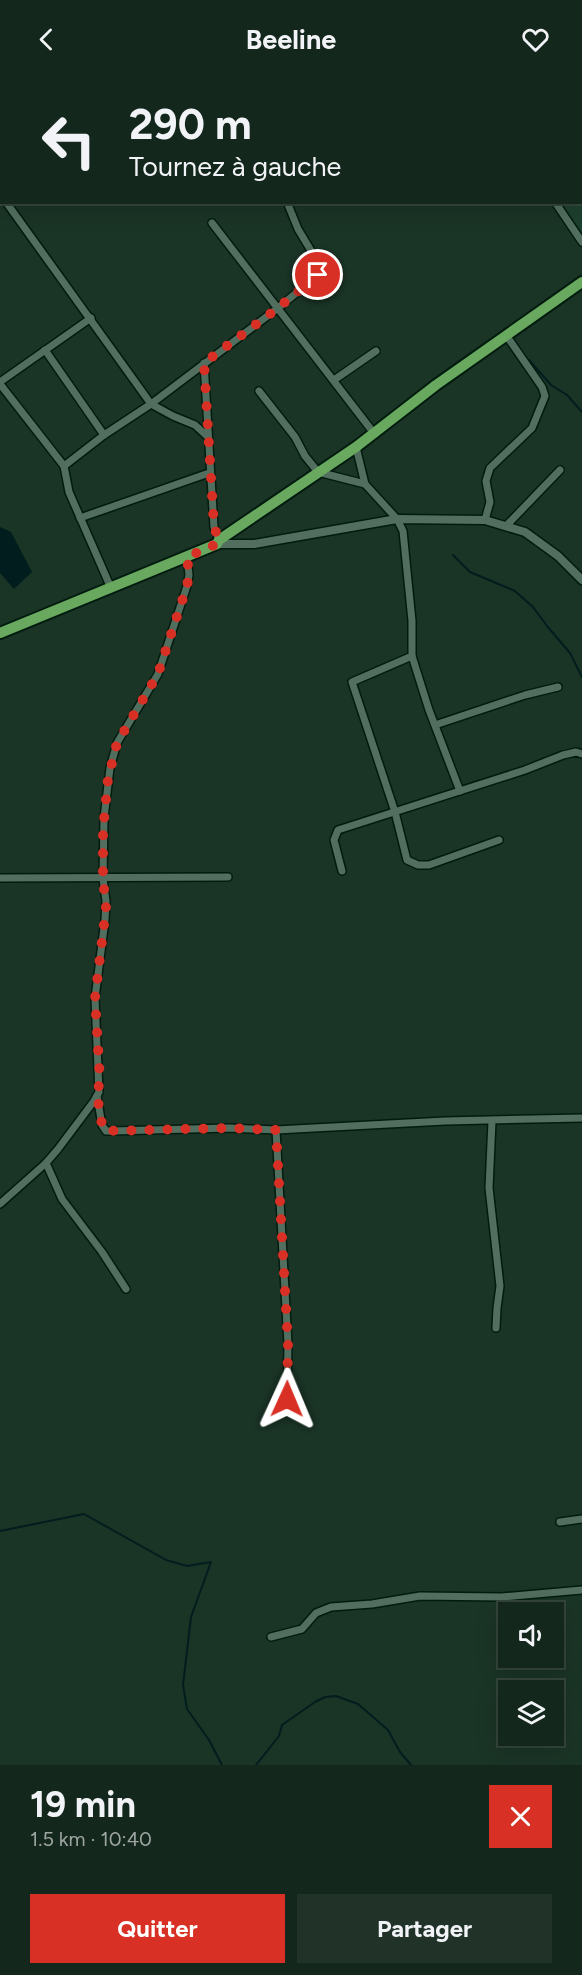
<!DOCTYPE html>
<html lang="fr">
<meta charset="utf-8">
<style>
:root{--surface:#14271c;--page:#213329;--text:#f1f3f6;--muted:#9da5a3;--line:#33443b;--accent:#d93025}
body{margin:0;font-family:Figtree,sans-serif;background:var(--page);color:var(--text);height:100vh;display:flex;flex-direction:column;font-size:22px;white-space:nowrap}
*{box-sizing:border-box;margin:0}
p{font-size:20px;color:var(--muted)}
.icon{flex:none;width:33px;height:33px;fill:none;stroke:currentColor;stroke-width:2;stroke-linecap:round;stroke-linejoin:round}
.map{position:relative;height:1687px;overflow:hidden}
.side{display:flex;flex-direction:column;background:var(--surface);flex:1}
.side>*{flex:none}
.top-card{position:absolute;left:0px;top:0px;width:582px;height:126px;box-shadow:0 6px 24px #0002,0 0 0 2px var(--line);background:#14271c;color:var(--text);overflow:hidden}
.buttons{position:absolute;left:498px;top:1524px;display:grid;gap:12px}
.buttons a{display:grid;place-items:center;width:66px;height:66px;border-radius:0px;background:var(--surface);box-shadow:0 6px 24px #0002,0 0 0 2px var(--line);font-size:30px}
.pin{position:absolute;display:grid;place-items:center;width:51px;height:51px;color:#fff;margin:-26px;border:3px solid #fff;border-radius:50%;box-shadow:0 2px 6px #0007}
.me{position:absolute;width:66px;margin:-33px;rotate:1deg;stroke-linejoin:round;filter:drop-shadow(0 0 4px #0008)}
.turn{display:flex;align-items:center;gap:21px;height:126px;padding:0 30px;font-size:27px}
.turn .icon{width:78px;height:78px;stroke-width:2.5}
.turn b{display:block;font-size:42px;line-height:51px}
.round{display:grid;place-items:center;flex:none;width:63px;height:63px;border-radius:0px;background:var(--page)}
.head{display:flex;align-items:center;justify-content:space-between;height:102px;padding:0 30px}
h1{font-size:36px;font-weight:700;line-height:45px}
.primary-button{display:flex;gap:12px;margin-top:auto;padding:12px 30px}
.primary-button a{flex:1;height:69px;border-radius:0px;background:var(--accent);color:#fff;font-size:24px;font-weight:700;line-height:69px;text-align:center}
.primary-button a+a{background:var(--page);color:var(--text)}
header{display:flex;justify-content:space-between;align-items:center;height:78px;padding:0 30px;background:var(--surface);font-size:27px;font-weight:700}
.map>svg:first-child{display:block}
</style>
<header><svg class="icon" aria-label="back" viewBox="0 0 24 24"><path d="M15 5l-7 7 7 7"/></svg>Beeline<svg class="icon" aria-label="heart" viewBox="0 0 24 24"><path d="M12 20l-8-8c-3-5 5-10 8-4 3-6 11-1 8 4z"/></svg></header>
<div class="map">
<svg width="582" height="1687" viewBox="0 0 582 1687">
<rect width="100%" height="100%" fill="#1a3426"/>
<path fill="#1d3f2e" d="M582 53V155L560 125 580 124Z"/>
<path fill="#021d1e" d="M0 449 11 454 32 494 14 511 0 495Z"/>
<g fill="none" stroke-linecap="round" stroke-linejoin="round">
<g stroke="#021d1e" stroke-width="2">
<path d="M46 2 49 0"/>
<path d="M0 23H2"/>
<path d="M529 282 551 307 567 317 582 334"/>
<path d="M453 477 470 494 515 513 533 529 547 548 570 575 582 599"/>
<path d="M0 1453 84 1436 166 1482 187 1488 211 1484 191 1539 183 1607 187 1631 209 1662 222 1687"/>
<path d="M256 1687 279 1658 282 1647 315 1624 325 1619 336 1618 358 1626 388 1652 400 1674 411 1687"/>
</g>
<defs>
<g id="minor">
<path d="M467 0 468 2"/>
<path d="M549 0 550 2"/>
<path d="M580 29H582"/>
<path d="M0 118 2 120"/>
<path d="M6 124 151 326 173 338 195 347 208 359"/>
<path d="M555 124 582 164"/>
<path d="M212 145 373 354"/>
<path d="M45 272 104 357"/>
<path d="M204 285 214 449 219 462"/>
<path d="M334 302 376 273"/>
<path d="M0 304 91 240"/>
<path d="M0 306 64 388"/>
<path d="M259 313 295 359 305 378 318 394 365 406"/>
<path d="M356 369 365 406 397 441 403 453 412 543V578L352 604 395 734 407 782 418 787H429L499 762"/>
<path d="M80 440 209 395"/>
<path d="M485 442 490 424 486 403 490 390 532 350 545 318 542 309 506 257"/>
<path d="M507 447 560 392"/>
<path d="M111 510 69 414 64 388 104 357 151 326 278 230 318 197 320 193 319 186 298 151 287 124"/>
<path d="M412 578 429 632 460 713"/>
<path d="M435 647 525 617 558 609"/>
<path d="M342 793 334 762 338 752 525 692 563 677 576 674 582 676"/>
<path d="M0 800 228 799"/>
<path d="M97 1018 102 1047 106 1053H112L229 1050 276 1052 445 1043 582 1040"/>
<path d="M492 1043 489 1110 500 1208 497 1230 496 1250"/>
<path d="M276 1052 288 1266 287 1321"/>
<path d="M46 1085 62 1121 102 1174 126 1211"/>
<path d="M0 1126 46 1085 58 1071 94 1023 99 1014 95 920 105 842 106 823 103 801 104 740 110 690 117 665 158 596 187 508 189 497 187 479"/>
<path d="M560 1444 582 1441"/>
<path d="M271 1559 302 1551 316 1535 331 1529 372 1526 420 1518 501 1519 582 1512"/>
</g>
<path id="tertiary" d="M217 466H254L397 441 485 442 525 454 558 478 582 502"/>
<path id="primary" d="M0 555 217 466 219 462 356 369 436 307 582 204"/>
</defs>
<use href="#minor" stroke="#021b0f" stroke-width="10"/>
<use href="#tertiary" stroke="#021b0f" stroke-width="11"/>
<use href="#primary" stroke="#021b0f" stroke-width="14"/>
<use href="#minor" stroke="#526e5e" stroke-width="7"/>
<use href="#tertiary" stroke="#526e5e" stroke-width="8"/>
<use href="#primary" stroke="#68a95f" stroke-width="10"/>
</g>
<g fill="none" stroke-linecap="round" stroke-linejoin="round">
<path stroke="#d93025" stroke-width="10" stroke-dasharray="0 18" d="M287 1321 288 1266 276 1052 230 1050 106 1053 102 1047 97 1017 100 1002 95 920 106 830 103 801V752L108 701 117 665 158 596 187 508 189 497 187 479 217 466 219 462 214 449 204 285 278 230 318 197"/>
</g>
</svg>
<div class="buttons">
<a><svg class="icon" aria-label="sound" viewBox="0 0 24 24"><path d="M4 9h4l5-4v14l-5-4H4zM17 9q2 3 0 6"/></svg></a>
<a><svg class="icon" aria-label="layers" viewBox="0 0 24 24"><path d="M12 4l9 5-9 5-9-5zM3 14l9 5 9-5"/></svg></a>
</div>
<div class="pin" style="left:318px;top:197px;background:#d93025"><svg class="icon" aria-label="arrive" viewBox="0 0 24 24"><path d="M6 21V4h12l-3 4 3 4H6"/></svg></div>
<svg class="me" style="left:287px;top:1321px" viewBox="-20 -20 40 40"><path d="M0-17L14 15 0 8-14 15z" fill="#d93025" stroke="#fff" stroke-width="4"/></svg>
<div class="top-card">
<div class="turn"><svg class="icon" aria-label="left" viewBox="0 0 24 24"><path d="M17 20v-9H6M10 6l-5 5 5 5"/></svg><div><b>290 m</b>Tournez à gauche</div></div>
</div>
</div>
<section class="side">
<div class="head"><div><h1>19 min</h1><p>1.5 km · 10:40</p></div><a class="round" style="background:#d93025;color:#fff"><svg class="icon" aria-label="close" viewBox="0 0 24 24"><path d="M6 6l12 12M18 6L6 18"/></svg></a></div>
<div class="primary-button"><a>Quitter</a><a>Partager</a></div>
</section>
